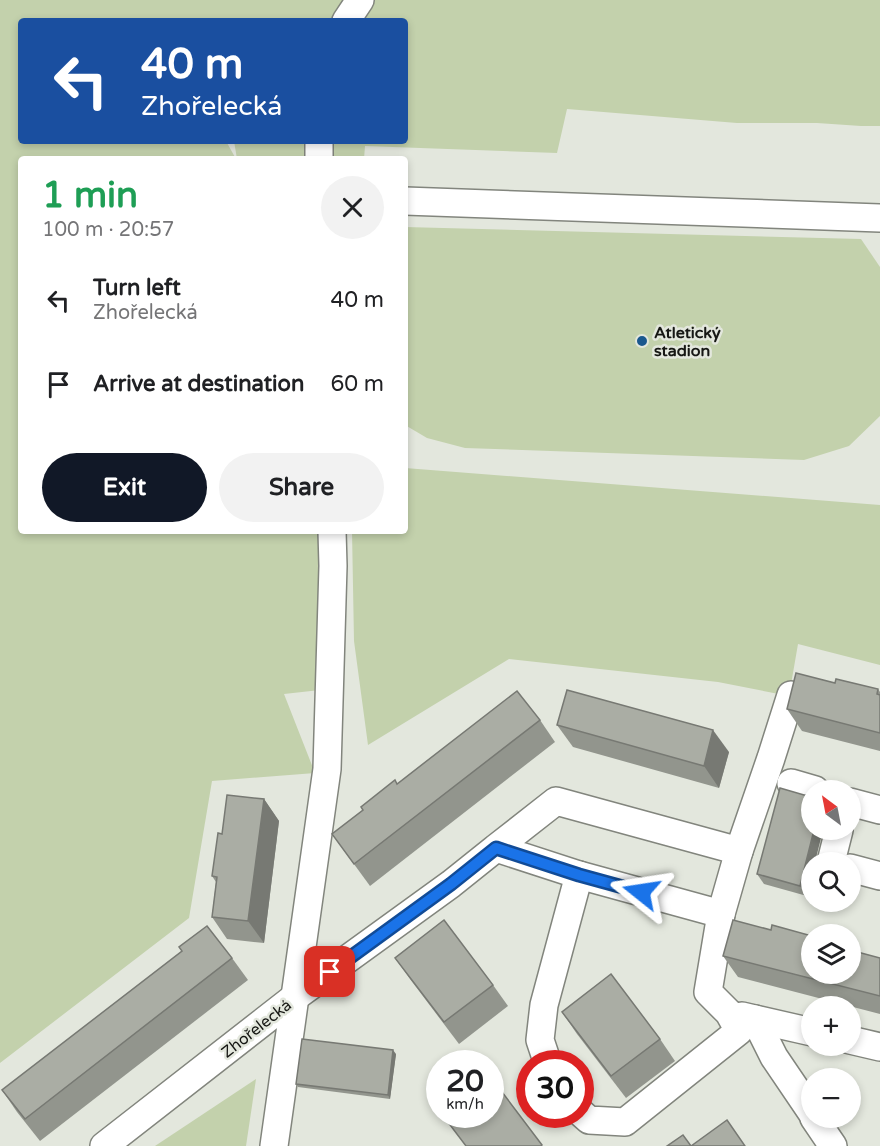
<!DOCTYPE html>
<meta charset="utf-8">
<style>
:root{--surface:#fff;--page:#f2f2f2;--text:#202124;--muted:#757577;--accent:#111827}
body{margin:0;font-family:"Varela Round",sans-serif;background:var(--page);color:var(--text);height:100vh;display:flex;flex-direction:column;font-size:22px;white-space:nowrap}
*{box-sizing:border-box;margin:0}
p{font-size:20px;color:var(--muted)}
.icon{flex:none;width:33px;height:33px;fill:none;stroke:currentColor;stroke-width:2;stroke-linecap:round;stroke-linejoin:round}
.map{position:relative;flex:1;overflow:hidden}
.panel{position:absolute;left:18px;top:156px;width:390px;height:378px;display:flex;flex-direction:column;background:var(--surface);border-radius:6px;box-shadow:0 3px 9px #0003}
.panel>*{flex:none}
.banner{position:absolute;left:18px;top:18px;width:390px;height:126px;border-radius:6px;box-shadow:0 3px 9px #0003;background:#1a4fa0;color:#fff;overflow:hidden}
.needle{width:39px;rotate:328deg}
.controls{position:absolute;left:801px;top:780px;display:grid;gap:12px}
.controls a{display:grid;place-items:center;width:60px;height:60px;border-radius:50%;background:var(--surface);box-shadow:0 3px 9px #0003;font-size:30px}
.speed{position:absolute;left:426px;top:1050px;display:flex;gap:12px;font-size:30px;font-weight:700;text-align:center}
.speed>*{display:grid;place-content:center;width:78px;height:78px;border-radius:50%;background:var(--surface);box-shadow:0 3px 9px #0003;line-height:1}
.speed small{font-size:15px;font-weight:400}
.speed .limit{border:9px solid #d22;background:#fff;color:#111}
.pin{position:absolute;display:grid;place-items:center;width:51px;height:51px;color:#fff;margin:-26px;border-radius:12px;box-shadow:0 3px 9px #0006}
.me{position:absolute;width:66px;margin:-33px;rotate:285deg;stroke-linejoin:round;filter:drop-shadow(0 0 4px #0008)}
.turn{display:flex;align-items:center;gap:21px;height:126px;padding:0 24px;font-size:27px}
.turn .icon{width:78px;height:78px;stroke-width:2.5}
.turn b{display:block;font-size:42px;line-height:51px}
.round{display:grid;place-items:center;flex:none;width:63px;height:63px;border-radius:32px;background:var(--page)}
.head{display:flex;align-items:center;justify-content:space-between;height:102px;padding:0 24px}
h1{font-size:36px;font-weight:700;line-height:45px;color:#1e9e55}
.primary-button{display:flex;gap:12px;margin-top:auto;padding:12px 24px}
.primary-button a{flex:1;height:69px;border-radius:36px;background:var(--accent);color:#fff;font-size:24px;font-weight:700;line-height:69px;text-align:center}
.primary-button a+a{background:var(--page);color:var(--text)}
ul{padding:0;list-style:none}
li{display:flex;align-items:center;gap:18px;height:84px;padding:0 24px}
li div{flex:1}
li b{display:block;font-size:22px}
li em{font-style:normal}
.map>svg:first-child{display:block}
</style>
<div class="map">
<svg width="880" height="1146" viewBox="0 0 880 1146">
<rect width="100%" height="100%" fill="#e3e7dd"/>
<g fill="#c3d1ac">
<path d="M0 0H880V126H861L817 123H737L567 109 557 153 365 146 364 159H237L234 141H405V21H21V141H226L236 159H21V531H325L320 690 284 694 315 773 212 781 189 918 0 1063Z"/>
<path d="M405 227 861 239 880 267V416L849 446 804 460 465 448 427 438 405 425Z"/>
<path d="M405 468 880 505V665L798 644 789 696 718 682 509 659 368 745 354 641 352 531H405Z"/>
<path d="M256 1079 246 1146H155Z"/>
</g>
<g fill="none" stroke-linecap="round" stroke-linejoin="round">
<defs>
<g id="minor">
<path d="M346 21 360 0"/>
<path d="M319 159V141"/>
<path d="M405 201 880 218"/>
<path d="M791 783 815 790"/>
<path d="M850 802 880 810"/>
<path d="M739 851 771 758 791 695"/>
<path d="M831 862 839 830"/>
<path d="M850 868 880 876"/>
<path d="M742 1016 812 1032"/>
<path d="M755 1019 774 1057 812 1113"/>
<path d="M850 1040 880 1047"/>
<path d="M548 1064 540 1040 544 1005 579 875"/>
<path d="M580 1112 589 1120 625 1122 739 1031 729 1013 708 992 721 914"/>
<path d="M814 1118 833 1146"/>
<path d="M104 1146 295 997 451 884 496 848 579 875 721 914 739 851 556 801 496 848"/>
<path d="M274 1146 327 769 333 566 332 531"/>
</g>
</defs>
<use href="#minor" stroke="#82857d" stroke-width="30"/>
<use href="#minor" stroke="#fff" stroke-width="27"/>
</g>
<g fill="#92958d">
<path d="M835 683 878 689 880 692V751L802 731 787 709Z"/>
<path d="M540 720 555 742 370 886 332 834 397 784Z"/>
<path d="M557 725 729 752 719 788 573 747Z"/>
<path d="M804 795 807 896 764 884 757 874Z"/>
<path d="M264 799 279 821 264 943 227 939 212 917 216 882 212 876Z"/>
<path d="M723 956 812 974 880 958V1014L738 977Z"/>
<path d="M232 958 248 980 40 1141 17 1112 2 1090Z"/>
<path d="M395 958 493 985 508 1006 459 1044 410 979Z"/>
<path d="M562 1012 660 1039 675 1061 626 1098 577 1034Z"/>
<path d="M396 1054 390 1099 298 1087 296 1084Z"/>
</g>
<g fill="#777973">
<path d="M713 730 729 752 719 788 704 766Z"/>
<path d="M264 799 279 821 264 943 248 921Z"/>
<path d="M814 830H823L815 862H812V877L807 896 800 886Z"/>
<path d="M393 1050 396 1054 390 1099 388 1095Z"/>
</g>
<g fill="#aaada4" stroke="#777973" stroke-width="1.5">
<path d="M796 673 835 683 836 679 878 689 877 694 880 695V733L787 709Z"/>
<path d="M567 690 713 730 704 766 557 725Z"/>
<path d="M517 691 540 720 354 864 332 834 363 810 361 807 395 780 397 784Z"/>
<path d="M780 788 804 795H812V830H814L800 886 757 874Z"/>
<path d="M227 795 264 799 248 921 212 917 217 877 212 876 218 833 222 834Z"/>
<path d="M444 920 493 985 444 1022 395 958Z"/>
<path d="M733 920 771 930 772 925 812 936V974H850V950L880 958V996L723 956Z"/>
<path d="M207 926 232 958 25 1119 2 1090 182 951 179 947Z"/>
<path d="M611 974 660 1039 611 1076 562 1012Z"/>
<path d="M302 1039 393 1050 388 1095 296 1084Z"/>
<path d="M493 1080 542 1145 541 1146H466L444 1117 448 1114H490V1082Z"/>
<path d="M727 1120 745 1146H667L683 1135 691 1146Z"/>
</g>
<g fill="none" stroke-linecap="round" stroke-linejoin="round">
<defs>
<path id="route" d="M330 972 451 884 496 848 579 875 641 892"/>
</defs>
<use href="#route" stroke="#114b97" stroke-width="15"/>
<use href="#route" stroke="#1a73e8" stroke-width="10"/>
</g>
<circle fill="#1a588e" stroke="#e3e7dd" stroke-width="2" cx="642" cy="341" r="6"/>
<g text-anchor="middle" stroke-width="5" stroke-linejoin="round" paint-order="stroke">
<g font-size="16" font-weight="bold" fill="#161714" stroke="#e3e7dd" text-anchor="start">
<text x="654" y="338">Atletický<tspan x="654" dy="18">stadion</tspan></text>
</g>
<g font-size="16" fill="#161714" stroke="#e3e7dd">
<text transform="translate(256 1028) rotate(-38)" y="6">Zhořelecká</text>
</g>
</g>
</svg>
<div class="controls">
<a><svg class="needle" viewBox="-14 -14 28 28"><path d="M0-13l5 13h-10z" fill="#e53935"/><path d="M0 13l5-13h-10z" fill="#757577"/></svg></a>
<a><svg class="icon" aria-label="search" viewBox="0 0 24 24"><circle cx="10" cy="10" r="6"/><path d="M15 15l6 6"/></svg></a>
<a><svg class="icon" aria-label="layers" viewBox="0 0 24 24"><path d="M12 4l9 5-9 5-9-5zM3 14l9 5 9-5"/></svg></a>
<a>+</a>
<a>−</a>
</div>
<div class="speed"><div>20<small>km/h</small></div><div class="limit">30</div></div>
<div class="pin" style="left:330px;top:972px;background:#d93025"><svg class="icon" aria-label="arrive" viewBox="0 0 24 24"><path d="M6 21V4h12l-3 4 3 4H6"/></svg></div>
<svg class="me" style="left:641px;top:892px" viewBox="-20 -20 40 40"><path d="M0-17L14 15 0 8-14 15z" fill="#1a73e8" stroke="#fff" stroke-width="4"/></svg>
<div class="banner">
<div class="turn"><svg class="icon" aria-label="left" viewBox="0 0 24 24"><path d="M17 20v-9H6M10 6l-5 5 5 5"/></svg><div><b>40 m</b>Zhořelecká</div></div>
</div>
<section class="panel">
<div class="head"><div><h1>1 min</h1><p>100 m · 20:57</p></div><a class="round"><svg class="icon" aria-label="close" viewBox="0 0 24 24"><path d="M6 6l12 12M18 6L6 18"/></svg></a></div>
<ul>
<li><svg class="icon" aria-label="left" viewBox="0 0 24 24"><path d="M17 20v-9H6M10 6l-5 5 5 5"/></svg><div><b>Turn left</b><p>Zhořelecká</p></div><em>40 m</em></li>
<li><svg class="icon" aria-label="arrive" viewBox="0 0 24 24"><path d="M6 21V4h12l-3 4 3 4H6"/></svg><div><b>Arrive at destination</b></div><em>60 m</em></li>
</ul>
<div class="primary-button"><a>Exit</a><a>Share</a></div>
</section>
</div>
